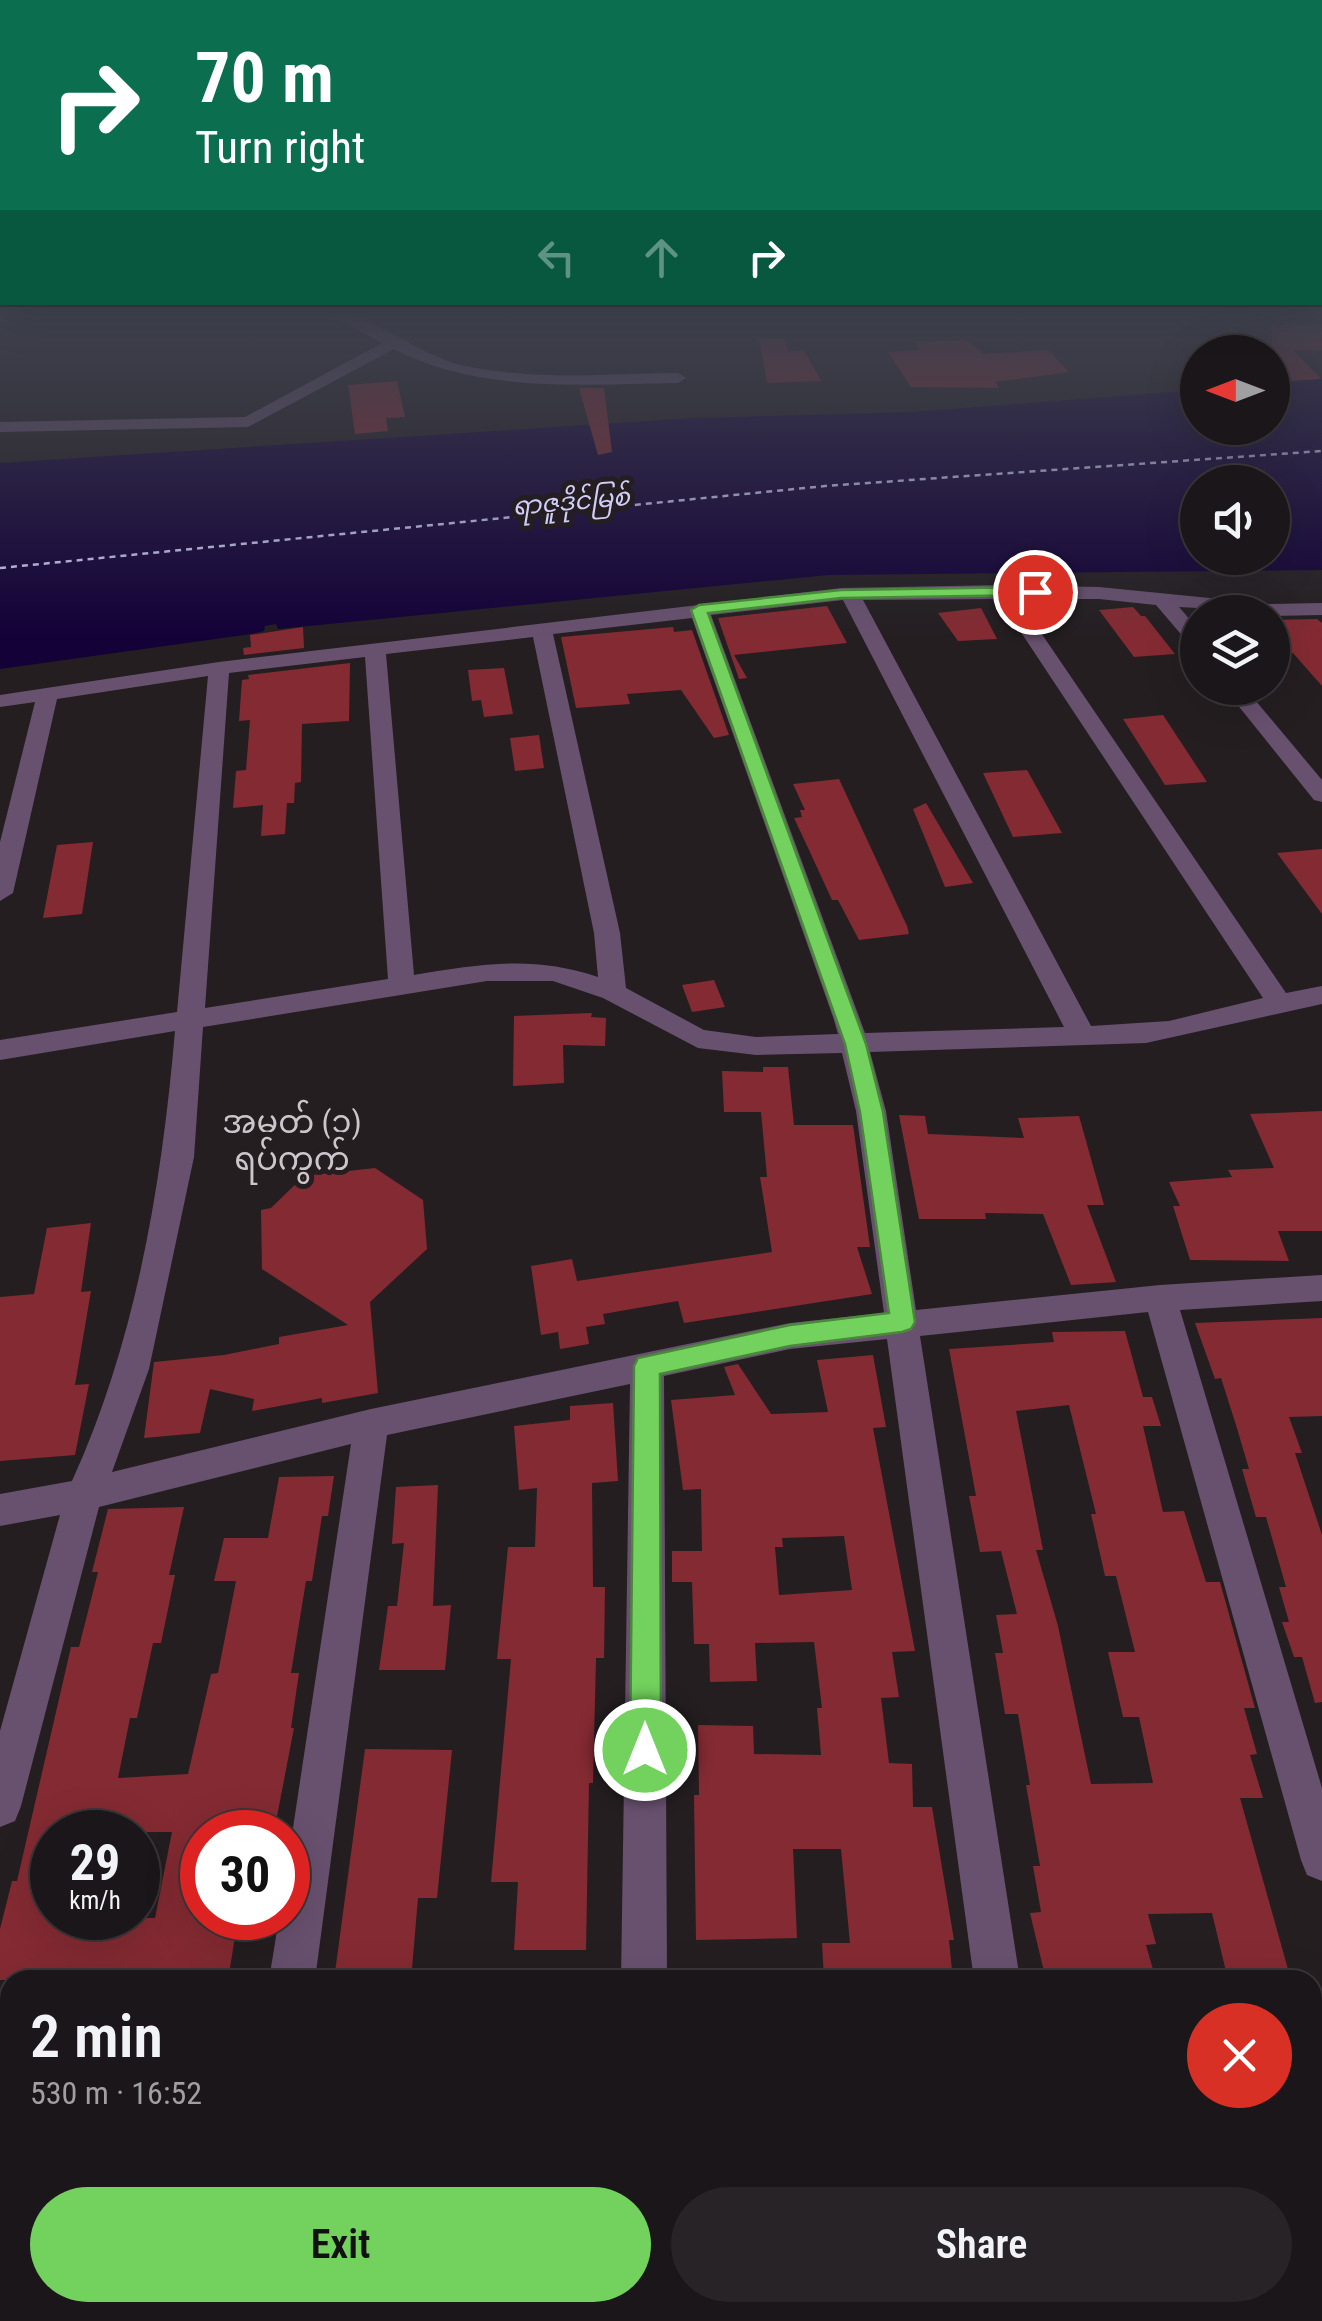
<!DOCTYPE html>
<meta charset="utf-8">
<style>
:root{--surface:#1b1619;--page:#282326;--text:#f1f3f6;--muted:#a09fa2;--line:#393538;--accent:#72d25d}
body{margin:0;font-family:"Roboto Condensed","Noto Sans Myanmar",sans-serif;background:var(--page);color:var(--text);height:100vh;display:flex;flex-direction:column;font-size:38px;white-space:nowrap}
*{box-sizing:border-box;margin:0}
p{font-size:32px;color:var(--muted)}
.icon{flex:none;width:55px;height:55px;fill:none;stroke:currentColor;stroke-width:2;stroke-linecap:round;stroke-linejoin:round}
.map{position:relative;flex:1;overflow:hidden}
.sheet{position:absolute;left:0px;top:1970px;width:1322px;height:352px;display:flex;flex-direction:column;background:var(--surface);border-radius:30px 30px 0 0;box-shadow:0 10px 40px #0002,0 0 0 2px var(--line)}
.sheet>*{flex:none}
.guide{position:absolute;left:0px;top:0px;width:1322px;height:305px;box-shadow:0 10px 40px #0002,0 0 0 2px var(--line);background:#0b6e4f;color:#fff;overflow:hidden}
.needle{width:65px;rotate:270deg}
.fabs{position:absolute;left:1180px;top:335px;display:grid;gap:20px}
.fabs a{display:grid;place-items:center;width:110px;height:110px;border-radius:50%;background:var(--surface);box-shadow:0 10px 40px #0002,0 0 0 2px var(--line);font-size:50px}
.speed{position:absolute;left:30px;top:1810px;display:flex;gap:20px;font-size:50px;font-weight:700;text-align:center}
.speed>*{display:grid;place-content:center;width:130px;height:130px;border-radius:50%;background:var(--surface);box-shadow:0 10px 40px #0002,0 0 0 2px var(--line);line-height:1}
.speed small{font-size:25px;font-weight:400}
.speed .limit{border:15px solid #d22;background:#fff;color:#111}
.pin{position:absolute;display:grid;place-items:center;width:85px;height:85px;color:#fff;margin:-42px;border:5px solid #fff;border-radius:50%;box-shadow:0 2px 10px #0007}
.me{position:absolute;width:110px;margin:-55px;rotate:0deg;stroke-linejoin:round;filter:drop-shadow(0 0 8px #0008)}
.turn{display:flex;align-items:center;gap:35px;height:210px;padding:0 30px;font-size:45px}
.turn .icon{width:130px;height:130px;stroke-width:2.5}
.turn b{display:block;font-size:70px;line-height:85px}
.lanes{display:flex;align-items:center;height:95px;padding:0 30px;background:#0003;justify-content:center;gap:50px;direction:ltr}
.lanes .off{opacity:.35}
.round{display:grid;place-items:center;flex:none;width:105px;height:105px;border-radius:52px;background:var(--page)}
.head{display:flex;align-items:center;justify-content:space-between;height:170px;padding:0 30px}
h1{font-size:60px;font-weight:600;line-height:75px}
.action{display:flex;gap:20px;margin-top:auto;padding:20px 30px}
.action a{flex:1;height:115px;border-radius:60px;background:var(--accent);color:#111;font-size:40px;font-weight:600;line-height:115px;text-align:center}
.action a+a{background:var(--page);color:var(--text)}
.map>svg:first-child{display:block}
</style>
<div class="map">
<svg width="1322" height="2321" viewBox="0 0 1322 2321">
<rect width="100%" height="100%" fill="#241e21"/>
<path fill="#130138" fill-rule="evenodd" d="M1322 377V570L829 575 278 629 276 624 265 626 264 631 251 634 0 669V463L695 418 911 412 1197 390 1198 428H1272L1273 384ZM1198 482H1272V558H1198Z"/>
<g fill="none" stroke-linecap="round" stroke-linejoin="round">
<path stroke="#d0cdf9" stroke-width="2.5" stroke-dasharray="6 5" stroke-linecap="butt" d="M0 568 825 486 1322 451"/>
</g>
<g fill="#842a32" fill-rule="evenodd">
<path d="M1322 324V350L1293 351 1322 379 1272 382V331L1267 325Z"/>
<path d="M759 339H785L788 351 804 350 821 381 767 383Z"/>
<path d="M966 340 984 354 1048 350 1069 372 995 382 999 388 911 387 888 352 920 350 915 342Z"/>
<path d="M397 381 405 417 386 418 388 431 355 434 348 385Z"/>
<path d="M579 388H604L612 452 598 455Z"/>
<path d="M827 606 847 643 734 655 747 678 739 679 718 618Z"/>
<path d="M1133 607 1141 616H1145L1175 654 1134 657 1099 610Z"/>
<path d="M981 608 997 639 958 641 938 613Z"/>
<path d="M1317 619 1322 623V686L1293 653 1272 656V620Z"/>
<path d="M303 627 304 648 244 655 243 648 251 647 250 635Z"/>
<path d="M673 627 674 632 692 630 729 735 714 738 681 690 627 694 630 704 576 708 561 637Z"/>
<path d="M350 663 349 721 302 724 301 782 295 783 294 803H287L285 834 261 836 263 805 233 808 236 771 246 770 250 720 239 721 242 680 249 679 248 675Z"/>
<path d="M504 668 513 714 484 717 481 700 472 701 468 670Z"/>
<path d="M1163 715 1207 782 1165 785 1123 719Z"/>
<path d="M539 735 544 768 515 771 510 738Z"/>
<path d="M1027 770 1062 833 1013 837 983 773Z"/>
<path d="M839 779 907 926 909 934 859 940 838 900H832L809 850 794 818 802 817 800 810H805L793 784Z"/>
<path d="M926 803 973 883 945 887 913 809Z"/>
<path d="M93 842 82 914 43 918 57 845Z"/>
<path d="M1322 849V914L1277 853Z"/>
<path d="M714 980 725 1007 692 1012 682 985Z"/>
<path d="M592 1013 591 1017 606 1018 605 1046 563 1045 564 1083 513 1086 514 1016Z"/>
<path d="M763 1067H788L794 1125H853L870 1247H857L872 1294 684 1323 678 1301 603 1314 605 1324 586 1327 589 1344 560 1349 558 1332 541 1335 531 1266 572 1259 577 1281 772 1252 760 1177H767L761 1112H724L722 1071 763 1072Z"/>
<path d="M1322 1111V1231H1278L1289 1261 1190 1260 1173 1206H1180L1169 1182 1232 1177 1228 1170 1274 1168 1250 1114Z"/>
<path d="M899 1115 925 1116 928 1134 1024 1138 1018 1118 1079 1116 1104 1205H1087L1116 1282 1071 1285 1043 1214 985 1213 986 1219H919Z"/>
<path d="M375 1168 423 1200 427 1249 370 1302 378 1393 322 1403V1398L252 1411 254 1399 210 1389 200 1433 144 1438 154 1362 224 1355 279 1344V1337L348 1325 262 1269 261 1210 271 1208 304 1176Z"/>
<path d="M91 1223 81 1292 91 1291 75 1385 89 1384 75 1455 0 1461V1297L34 1294 47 1228Z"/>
<path d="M1322 1318V1416L1289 1417 1302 1453H1295L1322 1535V1702L1315 1703 1302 1657H1294L1282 1622H1289L1279 1587H1286L1266 1517H1256L1242 1469H1249L1236 1425 1221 1378 1215 1379 1195 1323Z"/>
<path d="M1125 1331 1143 1397H1152L1161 1426H1143L1163 1512 1184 1511 1206 1582H1220L1255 1708H1244L1257 1754 1250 1755 1263 1798H1240L1291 1980H1228L1212 1913 1148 1914 1156 1944 1146 1945 1156 1980H1046L1030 1913 1041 1912 1033 1866H1040L1026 1785H1030L1018 1714H1005L995 1653H1003L996 1615 1017 1614 1001 1551 980 1552 969 1496H976L949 1349 1054 1342 1052 1332ZM1069 1405 1096 1514H1091L1105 1576H1116L1135 1652H1108L1123 1717H1139L1153 1783 1091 1784 1058 1626 1036 1550H1043L1016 1411Z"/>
<path d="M873 1355 886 1427 873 1428 915 1651 892 1652 899 1697 881 1698 889 1763 912 1764 913 1807H932L954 1940H949L953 1980H824L822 1943H850L841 1849H793L797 1938 696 1940 694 1795H699L698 1725 753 1726 754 1754 821 1755 817 1708H822L814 1642 755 1643 757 1681 710 1682 709 1644H694L692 1582H672V1551H702L701 1489 683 1490 671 1400 735 1395 724 1367 738 1364 771 1414 828 1412 817 1360ZM844 1536 852 1590 779 1595 775 1547H783L782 1538Z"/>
<path d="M613 1403 618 1481 592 1483 593 1587H605L604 1658H596L593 1783H589L586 1950H514L518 1882H491L511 1659H497L508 1547H535L537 1488 519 1490 514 1426 570 1420V1406Z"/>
<path d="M334 1476 328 1516H322L312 1581H306L291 1673H299L291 1728H294L274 1832H202V1918H238L228 1980H0V1929L12 1881H17L71 1647H79L98 1572H92L108 1509 184 1507 169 1575H175L161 1643H153L137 1718H130L118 1778 188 1774 211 1674 218 1673 236 1581H214L224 1538H268L279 1477ZM52 1832H172L155 1918H52Z"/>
<path d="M438 1485 433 1606 451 1605 445 1670H379L388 1606H397L404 1543 392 1544 396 1487Z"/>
<path d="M365 1749 452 1750 437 1898H418L411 1980H334Z"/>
</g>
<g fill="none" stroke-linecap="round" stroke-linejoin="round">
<g fill="#68516f" fill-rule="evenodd">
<path d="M327 313C376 313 414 354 461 365 532 381 607 374 678 373L686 378 678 383C583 384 481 394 394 349L248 427 0 432V422L245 417 382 343Z"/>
<path d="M1003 585 1099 587 1270 604 1322 603V615L1272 616V612L1179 607 1198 629V648L1191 646 1156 605 1099 599H1018L1286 993 1322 986V1004L1146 1043 870 1052 886 1111 916 1310 1160 1285 1322 1275V1301L1180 1310 1322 1788V1881L1307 1875 1301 1860 1148 1312 920 1336 1020 1980H974L887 1339 790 1349 664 1376 667 1980H621L630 1384 387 1435 315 1980H269L279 1918H288V1861L351 1444 99 1507 21 1806 15 1821 0 1827V1731L60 1515 0 1526V1494L72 1481C136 1341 162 1183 175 1031L0 1060V1040L177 1012 208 676 57 699 13 893 0 901V842L35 702 0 707V695L219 662 841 588ZM999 599 1263 998 1169 1021 1091 1026 863 600ZM843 600 1064 1027 865 1033 711 615ZM692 618 833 1017 838 1034 756 1037 704 1030 626 988 620 933 553 634ZM533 637 594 933 598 977C533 955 481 964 414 975L386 654ZM365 657 388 979 205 1008 229 673ZM487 981H553L603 998 698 1048 756 1055 842 1053 856 1111 884 1313 790 1323 371 1409 112 1472 149 1369 194 1157 203 1027Z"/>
<path d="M1224 688H1245L1322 780V802L1314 800Z"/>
<path d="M1020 2312H1072L1073 2321H1021Z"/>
</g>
<g fill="#916c9c" fill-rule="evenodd">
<path d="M1322 2068V2116L1312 2118V2071Z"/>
<path d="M215 2312H310L307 2321H211Z"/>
</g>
</g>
<linearGradient id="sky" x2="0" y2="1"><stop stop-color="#141012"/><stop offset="0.49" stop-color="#3f414e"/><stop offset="1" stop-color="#3f414e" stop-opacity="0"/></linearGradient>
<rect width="1322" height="638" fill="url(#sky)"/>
<path fill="#72d25d" stroke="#4a883c" stroke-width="2.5" d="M1035 587 1040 588V595L841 598 708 613 866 1044 883 1112 915 1322 911 1329 902 1332 790 1346 660 1374 661 1750 656 1761 645 1765 634 1761 630 1750 634 1366 638 1358 790 1325 889 1313 860 1112 845 1044 691 610 699 605 841 590Z"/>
<g text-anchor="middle" stroke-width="10" stroke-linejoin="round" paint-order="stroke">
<g font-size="25" font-style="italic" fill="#d0cdf9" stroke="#241e21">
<text transform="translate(571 501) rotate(-5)" y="9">ရာဇူဒိုင်မြစ်</text>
</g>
<g font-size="32" fill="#cdc5c9" stroke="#241e21">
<text x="292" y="1133">အမှတ် (၁)<tspan x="292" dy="37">ရပ်ကွက်</tspan></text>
</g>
</g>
</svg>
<div class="fabs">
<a><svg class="needle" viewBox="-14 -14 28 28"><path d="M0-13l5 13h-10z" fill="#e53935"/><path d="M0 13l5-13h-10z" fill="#a09fa2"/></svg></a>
<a><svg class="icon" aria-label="sound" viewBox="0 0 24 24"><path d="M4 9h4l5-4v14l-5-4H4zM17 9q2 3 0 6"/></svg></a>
<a><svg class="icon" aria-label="layers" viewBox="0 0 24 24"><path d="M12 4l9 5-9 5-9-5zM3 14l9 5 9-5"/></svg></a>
</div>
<div class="speed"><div>29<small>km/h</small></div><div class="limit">30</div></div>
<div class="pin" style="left:1035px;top:592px;background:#d93025"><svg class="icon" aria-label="arrive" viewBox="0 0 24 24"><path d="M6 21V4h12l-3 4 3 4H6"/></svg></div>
<svg class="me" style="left:645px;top:1750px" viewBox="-20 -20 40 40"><circle r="17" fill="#72d25d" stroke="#fff" stroke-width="3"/><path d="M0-11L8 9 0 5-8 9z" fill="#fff"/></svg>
<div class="guide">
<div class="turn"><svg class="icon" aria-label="right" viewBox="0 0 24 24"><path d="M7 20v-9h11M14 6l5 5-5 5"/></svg><div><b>70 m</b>Turn right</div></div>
<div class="lanes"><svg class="icon off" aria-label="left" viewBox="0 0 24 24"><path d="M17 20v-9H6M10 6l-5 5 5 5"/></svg><svg class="icon off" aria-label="ahead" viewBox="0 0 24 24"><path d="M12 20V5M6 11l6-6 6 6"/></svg><svg class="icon" aria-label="right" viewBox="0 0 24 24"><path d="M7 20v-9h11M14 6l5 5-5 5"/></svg></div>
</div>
<section class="sheet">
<div class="head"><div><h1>2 min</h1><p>530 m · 16:52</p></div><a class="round" style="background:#d93025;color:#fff"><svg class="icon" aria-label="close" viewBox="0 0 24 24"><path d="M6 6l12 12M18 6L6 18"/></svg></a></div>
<div class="action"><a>Exit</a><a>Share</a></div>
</section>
</div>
